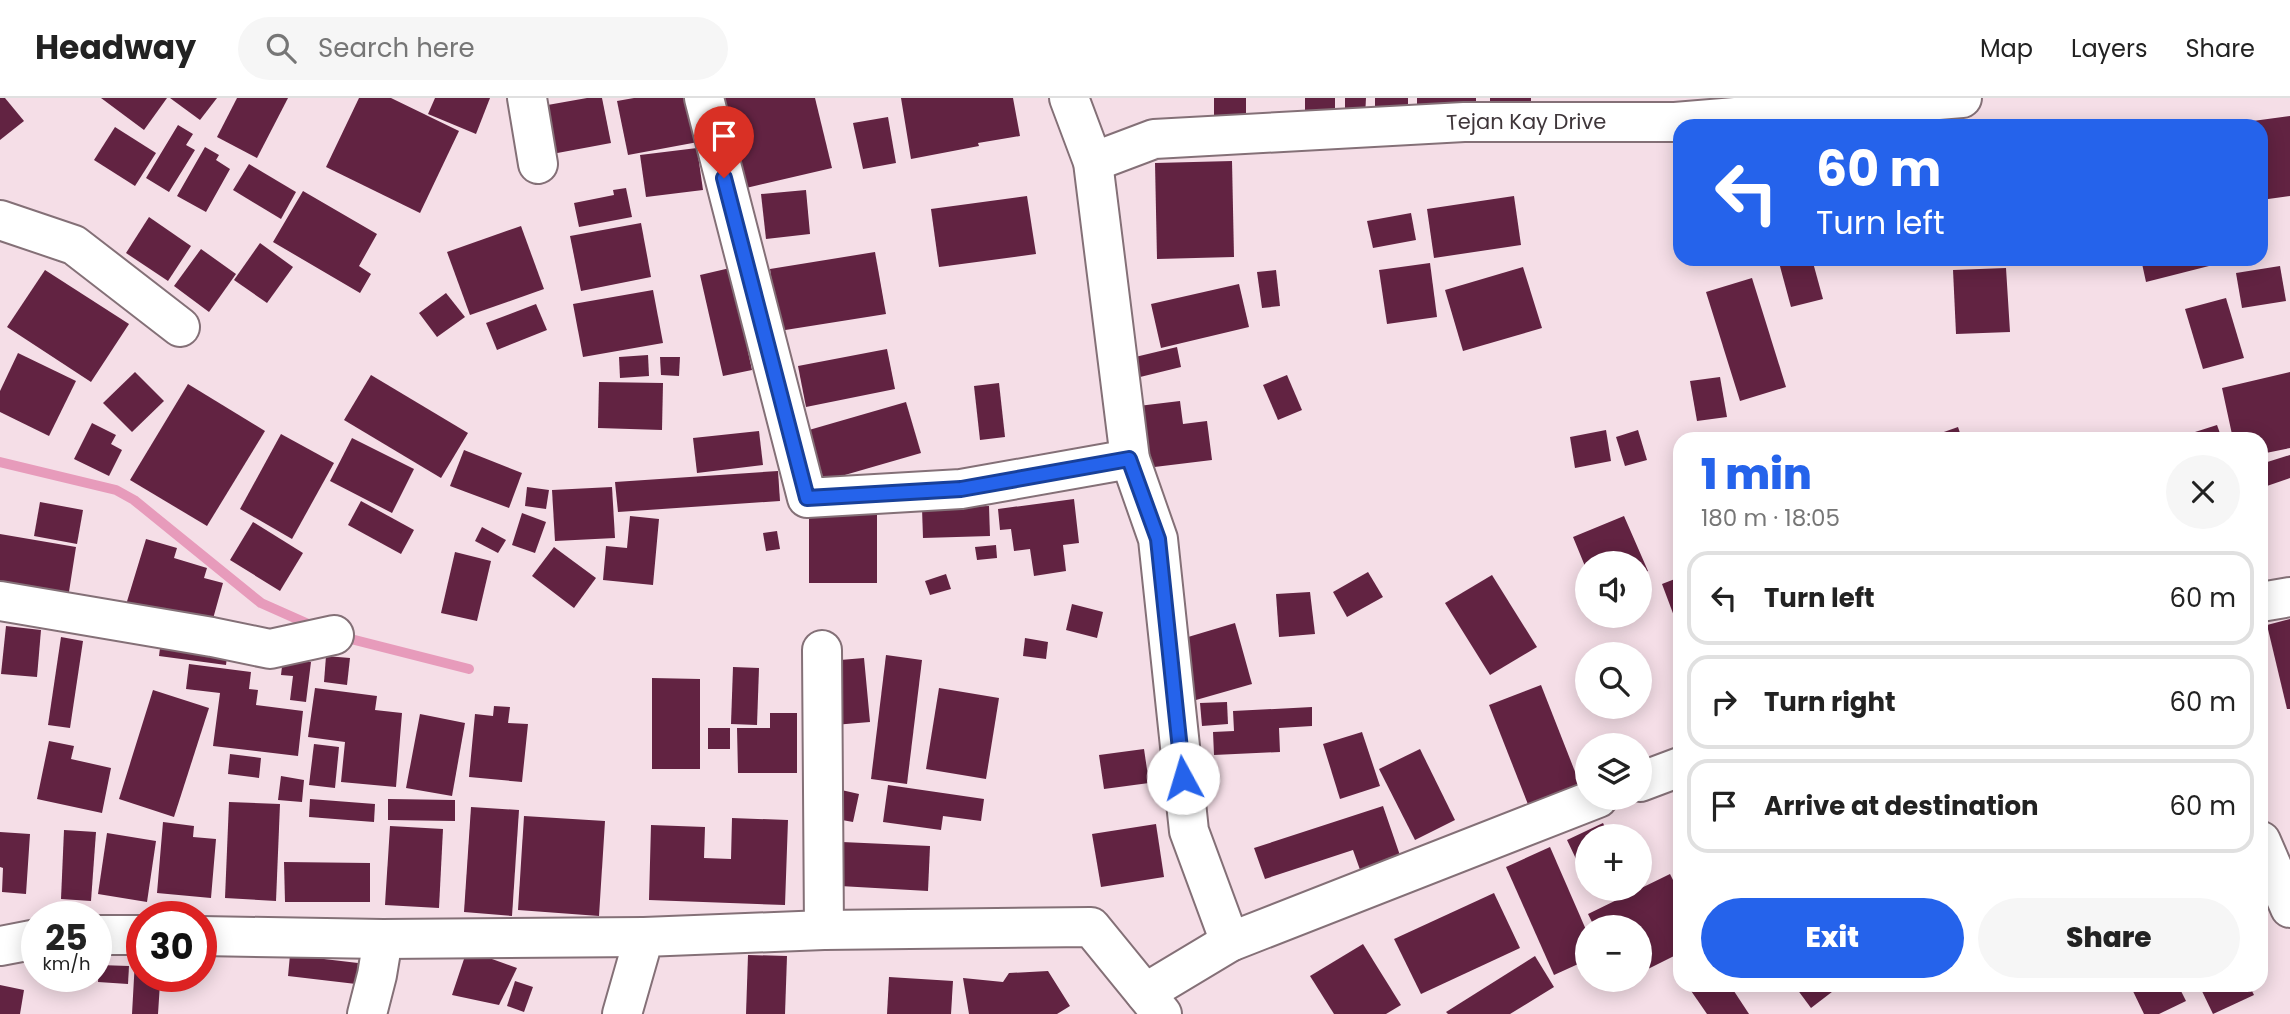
<!DOCTYPE html>
<meta charset="utf-8">
<style>
:root{--surface:#fff;--page:#f6f6f6;--text:#222;--muted:#767676;--line:#e0e0e0;--accent:#2563eb}
body{margin:0;font-family:Poppins,sans-serif;background:var(--page);color:var(--text);height:100vh;display:flex;flex-direction:column;font-size:26px;white-space:nowrap}
*{box-sizing:border-box;margin:0}
p{font-size:23px;color:var(--muted)}
.icon{flex:none;width:38px;height:38px;fill:none;stroke:currentColor;stroke-width:2;stroke-linecap:round;stroke-linejoin:round}
.map{position:relative;flex:1;overflow:hidden}
.sheet{position:absolute;left:1673px;top:334px;width:595px;height:560px;display:flex;flex-direction:column;background:var(--surface);border-radius:21px;box-shadow:0 4px 18px #0003}
.sheet>*{flex:none}
.top-card{position:absolute;left:1673px;top:21px;width:595px;height:147px;border-radius:21px;box-shadow:0 4px 18px #0003;background:#2563eb;color:#fff;overflow:hidden}
.controls{position:absolute;left:1575px;top:453px;display:grid;gap:14px}
.controls a{display:grid;place-items:center;width:77px;height:77px;border-radius:50%;background:var(--surface);box-shadow:0 4px 18px #0003;font-size:35px}
.speed{position:absolute;left:21px;top:803px;display:flex;gap:14px;font-size:35px;font-weight:700;text-align:center}
.speed>*{display:grid;place-content:center;width:91px;height:91px;border-radius:50%;background:var(--surface);box-shadow:0 4px 18px #0003;line-height:1}
.speed small{font-size:18px;font-weight:400}
.speed .limit{border:10px solid #d22;background:#fff;color:#111}
.pin{position:absolute;display:grid;place-items:center;width:60px;height:60px;color:#fff;margin:-72px -30px;border-radius:50% 50% 50% 0;rotate:-45deg;box-shadow:0 0 7px #0007}
.pin .icon{rotate:45deg}
.me{position:absolute;width:77px;margin:-38px;rotate:354deg;stroke-linejoin:round;filter:drop-shadow(0 0 5px #0008)}
.turn{display:flex;align-items:center;gap:24px;height:147px;padding:0 28px;font-size:32px}
.turn .icon{width:91px;height:91px;stroke-width:2.5}
.turn b{display:block;font-size:49px;line-height:60px}
.round{display:grid;place-items:center;flex:none;width:74px;height:74px;border-radius:37px;background:var(--page)}
.head{display:flex;align-items:center;justify-content:space-between;height:119px;padding:0 28px}
h1{font-size:42px;font-weight:800;line-height:52px;color:var(--accent)}
.primary-button{display:flex;gap:14px;margin-top:auto;padding:14px 28px}
.primary-button a{flex:1;height:80px;border-radius:42px;background:var(--accent);color:#fff;font-size:28px;font-weight:800;line-height:80px;text-align:center}
.primary-button a+a{background:var(--page);color:var(--text)}
ul{padding:0;list-style:none}
li{display:flex;align-items:center;gap:21px;height:94px;margin:0 14px 10px;padding:0 14px;border:4px solid var(--line);border-radius:21px}
li div{flex:1}
li b{display:block;font-size:26px}
li em{font-style:normal}
header{display:flex;align-items:center;gap:42px;box-sizing:border-box;height:98px;padding:0 35px;background:var(--surface);border-bottom:2px solid var(--line)}
header strong{font-size:33px}
nav{display:flex;gap:38px;margin-inline-start:auto;font-size:24px}
.search{width:490px;height:63px;background:var(--page);display:flex;align-items:center;gap:18px;box-sizing:border-box;padding:0 24px;border-radius:38px;color:var(--muted);font-size:26px}
.map>svg:first-child{display:block}
</style>
<header>
<strong>Headway</strong>
<div class="search"><svg class="icon" aria-label="search" viewBox="0 0 24 24"><circle cx="10" cy="10" r="6"/><path d="M15 15l6 6"/></svg>Search here</div>
<nav><a>Map</a><a>Layers</a><a>Share</a></nav>
</header>
<div class="map">
<svg width="2290" height="916" viewBox="0 0 2290 916">
<rect width="100%" height="100%" fill="#f5dee7"/>
<g fill="none" stroke-linecap="round" stroke-linejoin="round">
<g stroke="#e79bbb" stroke-width="10">
<path d="M0 364 116 392 134 402 261 505 315 529"/>
<path d="M339 538 469 571"/>
</g>
</g>
<g fill="#622342">
<path d="M0 0H5L24 23 0 42Z"/>
<path d="M101 0H167L144 32Z"/>
<path d="M170 0H217L200 22Z"/>
<path d="M237 0H288L257 60 217 39Z"/>
<path d="M359 0H391L459 33 420 115 326 69Z"/>
<path d="M435 0H490L476 36 428 16Z"/>
<path d="M587 0H602L611 45 552 56 542 8Z"/>
<path d="M634 0H689L698 44 628 57 617 3Z"/>
<path d="M724 0H815L832 70 746 90Z"/>
<path d="M901 0H1013L1020 38 978 45 979 48 911 61Z"/>
<rect x="1214" y="0" width="32" height="26"/>
<rect x="1305" y="0" width="30" height="20"/>
<path d="M1345 0H1366L1365 18H1345Z"/>
<rect x="1375" y="0" width="33" height="17"/>
<path d="M1417 0H1476V15L1417 16Z"/>
<path d="M1490 0H1531V13L1490 12Z"/>
<path d="M2290 18V98L2261 102V28H2239L2238 25Z"/>
<path d="M888 19 896 65 863 71 853 25Z"/>
<path d="M178 27 193 36 186 47 195 52 169 94 146 80Z"/>
<path d="M115 29 156 55 135 88 94 62Z"/>
<path d="M205 49 219 57 216 62 230 71 206 114 177 98Z"/>
<path d="M697 50 703 92 646 99 640 57Z"/>
<path d="M1232 63 1234 159 1157 161 1155 65Z"/>
<path d="M249 66 296 94 281 121 233 92Z"/>
<path d="M626 90 632 119 579 129 574 105 614 97 613 92Z"/>
<path d="M806 92 810 136 766 141 761 96Z"/>
<path d="M303 93 377 136 359 168 371 176 360 195 273 144Z"/>
<path d="M1027 98 1036 156 939 169 931 111Z"/>
<path d="M1514 98 1521 147 1434 160 1427 111Z"/>
<path d="M1411 115 1416 142 1373 150 1367 123Z"/>
<path d="M149 119 191 148 168 183 126 155Z"/>
<path d="M641 125 651 179 581 193 570 138Z"/>
<path d="M521 128 544 191 470 217 447 154Z"/>
<path d="M260 145 293 169 267 205 234 182Z"/>
<path d="M201 151 236 176 209 214 174 188Z"/>
<path d="M875 154 886 216 779 233 770 171Z"/>
<path d="M1778 161H1812L1823 201 1791 209Z"/>
<path d="M2141 161H2208L2209 168 2146 184Z"/>
<path d="M1430 165 1437 219 1387 226 1379 172Z"/>
<path d="M2280 168 2286 203 2242 210 2236 175Z"/>
<path d="M1523 169 1542 230 1463 253 1445 192Z"/>
<path d="M730 170 752 272 723 278 700 177Z"/>
<path d="M2006 170 2010 234 1956 236 1953 172Z"/>
<path d="M45 172 129 226 91 284 7 229Z"/>
<path d="M1276 172 1280 208 1262 210 1257 174Z"/>
<path d="M1752 180 1786 289 1740 303 1706 194Z"/>
<path d="M1239 186 1249 229 1161 250 1151 206Z"/>
<path d="M653 192 663 245 583 259 573 206Z"/>
<path d="M446 195 465 219 437 239 419 215Z"/>
<path d="M2226 200 2244 260 2203 271 2185 211Z"/>
<path d="M536 206 547 232 497 252 486 225Z"/>
<path d="M1177 249 1181 269 1136 280 1131 260Z"/>
<path d="M887 251 895 291 806 309 798 268Z"/>
<path d="M18 255 76 283 49 338 0 314V293Z"/>
<path d="M648 257 649 278 620 280 619 259Z"/>
<path d="M660 259H680L679 278 661 277Z"/>
<path d="M135 274 164 303 132 334 103 305Z"/>
<path d="M2290 274V350L2261 356V341H2233L2222 290Z"/>
<path d="M371 277 468 335 441 380 344 322Z"/>
<path d="M1287 277 1302 312 1278 322 1263 287Z"/>
<path d="M1720 279 1727 319 1697 323 1690 283Z"/>
<path d="M599 284 663 285 662 332 598 330Z"/>
<path d="M999 285 1005 339 980 342 974 288Z"/>
<path d="M188 286 265 333 207 428 130 382Z"/>
<path d="M1180 303 1183 326 1207 323 1212 362 1138 371 1130 309Z"/>
<path d="M906 304 921 355 824 383 809 332Z"/>
<path d="M92 325 116 337 111 346 122 352 109 378 74 361Z"/>
<path d="M2217 327 2222 341H2173Z"/>
<path d="M1958 329 1962 341H1924Z"/>
<path d="M1606 332 1611 363 1575 370 1570 339Z"/>
<path d="M1638 332 1647 362 1625 368 1616 339Z"/>
<path d="M759 333 763 367 697 375 693 340Z"/>
<path d="M281 336 334 365 292 441 240 411Z"/>
<path d="M352 340 414 371 392 415 330 383Z"/>
<path d="M464 352 522 375 509 410 450 388Z"/>
<path d="M2290 357V380L2264 389 2261 379V366Z"/>
<path d="M778 373 780 403 618 414 615 384Z"/>
<path d="M527 389 549 392 546 411 525 408Z"/>
<path d="M612 389 615 440 555 443 552 392Z"/>
<path d="M1074 401 1079 445 1063 447 1066 473 1034 478 1030 451 1014 453 1011 431 1000 432 998 411Z"/>
<path d="M361 403 414 432 401 456 348 427Z"/>
<path d="M40 404 83 412 77 446 34 438Z"/>
<path d="M989 408 990 438 923 440 922 410Z"/>
<rect x="809" y="413" width="68" height="72"/>
<path d="M522 415 546 424 535 455 512 447Z"/>
<path d="M630 418 659 421 653 487 603 482 606 448 627 450Z"/>
<path d="M1624 418 1648 473 1640 477V466H1587V473L1573 439Z"/>
<path d="M253 424 303 455 280 493 230 462Z"/>
<path d="M482 429 506 442 498 455 475 443Z"/>
<path d="M777 433 780 451 766 453 763 435Z"/>
<path d="M0 436 76 449 68 500 0 489Z"/>
<path d="M146 441 177 450 174 460 207 470 204 480 223 485 209 535 125 510Z"/>
<path d="M996 447 997 460 977 462 975 449Z"/>
<path d="M554 449 596 480 574 510 532 478Z"/>
<path d="M455 454 491 463 477 523 441 515Z"/>
<path d="M1368 474 1383 499 1347 519 1333 494Z"/>
<path d="M946 476 951 491 930 497 925 483Z"/>
<path d="M1492 477 1537 549 1490 577 1445 505Z"/>
<path d="M1680 479V534L1662 486Z"/>
<path d="M1310 494 1315 536 1279 539 1276 496Z"/>
<path d="M1072 506 1103 514 1097 540 1066 532Z"/>
<path d="M2290 521V611H2287L2267 527Z"/>
<path d="M1235 525 1252 586 1196 602 1178 542Z"/>
<path d="M6 528 41 532 37 579 1 576Z"/>
<path d="M162 535 229 544 226 567 159 558Z"/>
<path d="M61 539 83 543 70 630 48 627Z"/>
<path d="M1025 540 1048 544 1046 561 1023 558Z"/>
<path d="M886 557 922 562 907 686 871 681Z"/>
<path d="M326 558 350 560 347 587 324 584Z"/>
<path d="M283 560 311 564 306 604 290 602 293 578 281 577Z"/>
<path d="M864 560 870 624 834 627 828 563Z"/>
<path d="M189 566 251 574 249 591 258 592 256 607 303 613 298 658 213 648 220 595 186 591Z"/>
<path d="M733 569 759 570 757 627 731 626Z"/>
<path d="M652 580 700 581V671H652Z"/>
<path d="M1541 587 1583 694 1531 714 1489 607Z"/>
<path d="M315 590 377 598 375 612 402 615 396 689 341 684 345 644 308 639Z"/>
<path d="M939 590 999 600 986 681 926 671Z"/>
<path d="M153 592 209 610 174 719 119 701Z"/>
<path d="M1227 604 1228 626 1202 628 1200 605Z"/>
<path d="M494 608 510 609 508 625 528 626 522 684 469 679 475 616 493 618Z"/>
<path d="M1312 609V628L1279 630 1280 654 1214 657 1213 634 1234 633 1233 613Z"/>
<path d="M770 615H797V675H738L737 630H770Z"/>
<path d="M420 616 465 625 452 698 406 690Z"/>
<rect x="708" y="630" width="22" height="21"/>
<path d="M1362 634 1380 688 1340 701 1323 646Z"/>
<path d="M49 643 74 648 71 661 111 670 102 715 37 701Z"/>
<path d="M314 646 339 649 335 690 309 687Z"/>
<path d="M1144 651 1149 685 1104 691 1099 657Z"/>
<path d="M1420 651 1455 722 1415 742 1379 671Z"/>
<path d="M230 656 261 660 259 680 228 676Z"/>
<path d="M281 678 304 682 302 704 278 702Z"/>
<path d="M888 687 984 701 981 723 943 718 941 732 883 724Z"/>
<path d="M837 691 859 696 853 724 831 720Z"/>
<path d="M310 701 375 706 374 724 309 719Z"/>
<path d="M388 701 455 702V723L388 722Z"/>
<path d="M229 704 280 706 276 803 225 800Z"/>
<path d="M1383 708 1404 769 1364 783 1353 752 1265 781 1254 750Z"/>
<path d="M471 709 519 712 512 818 464 814Z"/>
<path d="M524 718 605 723 599 818 518 812Z"/>
<path d="M732 720 788 722 785 807 649 802 651 727 705 729 704 760 731 761Z"/>
<path d="M163 724 194 728 193 739 216 741 211 800 157 795Z"/>
<path d="M1603 725 1609 738H1587V784L1567 742Z"/>
<path d="M1156 726 1164 779 1101 789 1092 736Z"/>
<path d="M390 728 443 731 439 810 385 807Z"/>
<path d="M64 732 96 734 91 803 61 801Z"/>
<path d="M0 734 30 736 26 796 2 794 3 770 0 769Z"/>
<path d="M107 735 156 743 147 804 98 796Z"/>
<path d="M842 744 930 748 928 793 840 788Z"/>
<path d="M1550 749 1587 834V862L1554 877 1506 769Z"/>
<path d="M284 764 370 765V804H285Z"/>
<path d="M1670 776 1680 796V855L1640 875V830H1595L1588 816Z"/>
<path d="M1494 795 1520 850 1421 896 1394 841Z"/>
<path d="M1363 846 1401 907 1386 916H1334L1310 878Z"/>
<path d="M467 852 517 870 499 907 452 897Z"/>
<path d="M290 857 358 865 356 886 288 878Z"/>
<path d="M748 857 787 858 785 916H746Z"/>
<path d="M1535 858 1554 889 1510 916H1448L1446 914Z"/>
<path d="M135 862H142V878H169L168 885H160L158 916H132Z"/>
<path d="M99 867 129 868 128 886 98 884Z"/>
<path d="M1048 873 1070 908 1057 916H969L963 880 1003 884 1009 875Z"/>
<path d="M889 879 953 883 951 916H887Z"/>
<path d="M515 883 533 889 524 914 507 908Z"/>
<path d="M0 887 24 892 20 916H0Z"/>
<path d="M1687 887H1730L1749 916H1707Z"/>
<path d="M1794 887H1841L1811 910Z"/>
<path d="M2130 887H2178L2186 903 2159 916H2144Z"/>
<path d="M2199 887H2249L2254 897 2213 916Z"/>
</g>
<g fill="none" stroke-linecap="round" stroke-linejoin="round">
<defs>
<g id="street">
<path d="M527 0 538 66"/>
<path d="M704 0 807 400 961 391 1130 361"/>
<path d="M1069 0 1093 64 1130 361 1158 441 1189 733 1230 844"/>
<path id="s1" d="M1093 64 1154 41 1464 24H1675L1962 0"/>
<path d="M0 122 74 147 180 229"/>
<path d="M0 503 212 539 270 551 334 537"/>
<path d="M2261 504 2290 499"/>
<path d="M822 552 824 832"/>
<path d="M1640 684 1680 669"/>
<path d="M2261 743 2290 810"/>
<path d="M96 837H142"/>
<path d="M201 838 383 841 644 839"/>
<path d="M0 848 37 841"/>
<path d="M1145 895 1230 844 1598 700"/>
<path d="M367 916 377 877 383 841"/>
<path d="M622 916 644 839 824 832 1091 829 1162 916"/>
</g>
</defs>
<use href="#street" stroke="#847077" stroke-width="42"/>
<use href="#street" stroke="#fff" stroke-width="38"/>
</g>
<g fill="none" stroke-linecap="round" stroke-linejoin="round">
<defs>
<path id="route" d="M724 80 807 400 961 391 1129 361 1158 441 1183 680"/>
</defs>
<use href="#route" stroke="#184099" stroke-width="18"/>
<use href="#route" stroke="#2563eb" stroke-width="12"/>
</g>
<g text-anchor="middle" stroke-width="7" stroke-linejoin="round" paint-order="stroke">
<g font-size="21" fill="#3f363a" stroke="#fff">
<text dy="7" stroke="none"><textPath href="#s1" startOffset="438">Tejan Kay Drive</textPath></text>
</g>
</g>
</svg>
<div class="controls">
<a><svg class="icon" aria-label="sound" viewBox="0 0 24 24"><path d="M4 9h4l5-4v14l-5-4H4zM17 9q2 3 0 6"/></svg></a>
<a><svg class="icon" aria-label="search" viewBox="0 0 24 24"><circle cx="10" cy="10" r="6"/><path d="M15 15l6 6"/></svg></a>
<a><svg class="icon" aria-label="layers" viewBox="0 0 24 24"><path d="M12 4l9 5-9 5-9-5zM3 14l9 5 9-5"/></svg></a>
<a>+</a>
<a>−</a>
</div>
<div class="speed"><div>25<small>km/h</small></div><div class="limit">30</div></div>
<div class="pin" style="left:724px;top:80px;background:#d93025"><svg class="icon" aria-label="arrive" viewBox="0 0 24 24"><path d="M6 21V4h12l-3 4 3 4H6"/></svg></div>
<svg class="me" style="left:1183px;top:680px" viewBox="-20 -20 40 40"><circle r="19" fill="#fff"/><path d="M0-13L10 11 0 6-10 11z" fill="#2563eb"/></svg>
<div class="top-card">
<div class="turn"><svg class="icon" aria-label="left" viewBox="0 0 24 24"><path d="M17 20v-9H6M10 6l-5 5 5 5"/></svg><div><b>60 m</b>Turn left</div></div>
</div>
<section class="sheet">
<div class="head"><div><h1>1 min</h1><p>180 m · 18:05</p></div><a class="round"><svg class="icon" aria-label="close" viewBox="0 0 24 24"><path d="M6 6l12 12M18 6L6 18"/></svg></a></div>
<ul>
<li><svg class="icon" aria-label="left" viewBox="0 0 24 24"><path d="M17 20v-9H6M10 6l-5 5 5 5"/></svg><div><b>Turn left</b></div><em>60 m</em></li>
<li><svg class="icon" aria-label="right" viewBox="0 0 24 24"><path d="M7 20v-9h11M14 6l5 5-5 5"/></svg><div><b>Turn right</b></div><em>60 m</em></li>
<li><svg class="icon" aria-label="arrive" viewBox="0 0 24 24"><path d="M6 21V4h12l-3 4 3 4H6"/></svg><div><b>Arrive at destination</b></div><em>60 m</em></li>
</ul>
<div class="primary-button"><a>Exit</a><a>Share</a></div>
</section>
</div>
